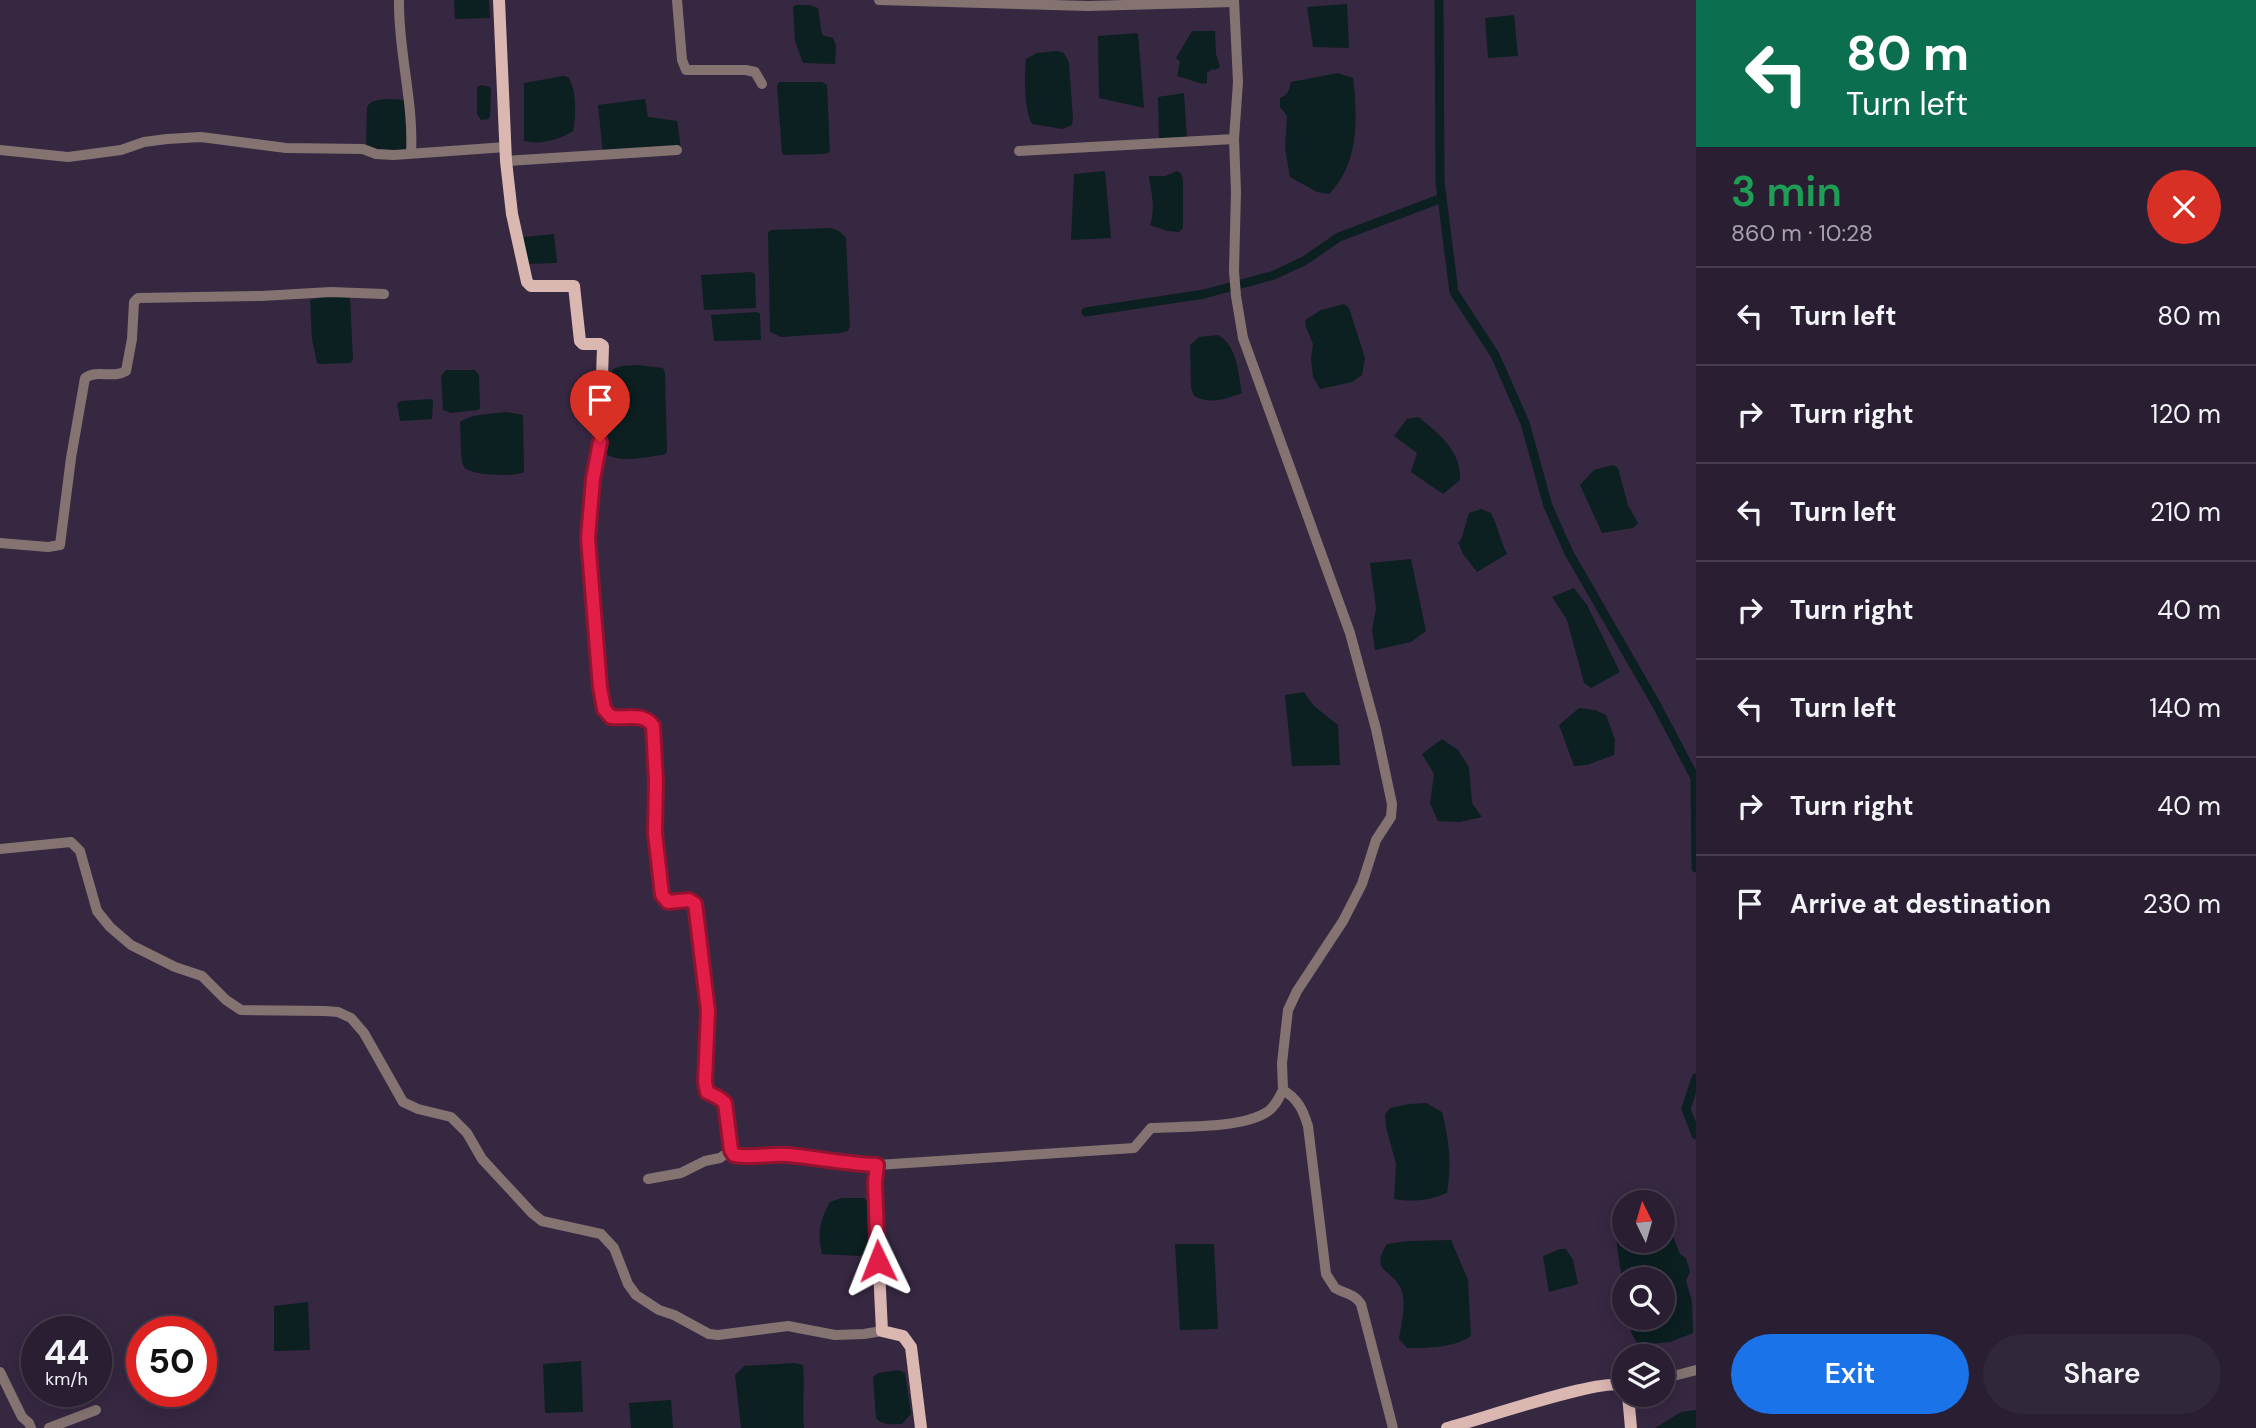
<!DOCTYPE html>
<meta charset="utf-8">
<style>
:root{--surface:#291e32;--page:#31273a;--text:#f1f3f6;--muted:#a5a2ac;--line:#453c4d;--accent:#1a73e8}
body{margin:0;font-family:"DM Sans",sans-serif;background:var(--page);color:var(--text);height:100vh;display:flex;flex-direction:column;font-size:26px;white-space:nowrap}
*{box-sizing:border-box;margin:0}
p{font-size:23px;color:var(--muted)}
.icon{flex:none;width:38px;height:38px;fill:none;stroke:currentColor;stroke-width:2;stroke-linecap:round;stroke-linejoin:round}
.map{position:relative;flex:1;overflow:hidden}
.sheet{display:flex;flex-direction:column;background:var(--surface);width:560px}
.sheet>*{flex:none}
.banner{background:#0b6e4f;color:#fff;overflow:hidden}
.needle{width:46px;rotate:355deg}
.tools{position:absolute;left:1612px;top:1190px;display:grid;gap:14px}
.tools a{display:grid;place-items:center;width:63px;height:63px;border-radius:50%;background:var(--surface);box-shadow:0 4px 18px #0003,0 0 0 2px var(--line);font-size:35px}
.speed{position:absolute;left:21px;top:1316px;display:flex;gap:14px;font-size:35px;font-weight:700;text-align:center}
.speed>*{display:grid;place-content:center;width:91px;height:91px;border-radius:50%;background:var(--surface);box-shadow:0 4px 18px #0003,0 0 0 2px var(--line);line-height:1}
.speed small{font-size:18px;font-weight:400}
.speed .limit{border:10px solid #d22;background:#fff;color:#111}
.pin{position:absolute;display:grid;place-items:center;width:60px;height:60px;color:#fff;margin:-72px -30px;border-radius:50% 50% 50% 0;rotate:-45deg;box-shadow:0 0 7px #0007}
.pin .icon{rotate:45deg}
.me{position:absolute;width:77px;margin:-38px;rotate:358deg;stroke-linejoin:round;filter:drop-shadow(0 0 5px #0008)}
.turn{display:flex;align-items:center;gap:24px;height:147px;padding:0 35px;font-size:32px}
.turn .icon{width:91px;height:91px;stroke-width:2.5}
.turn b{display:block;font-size:49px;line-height:60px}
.round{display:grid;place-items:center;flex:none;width:74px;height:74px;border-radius:37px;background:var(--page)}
.head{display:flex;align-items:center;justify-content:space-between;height:119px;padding:0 35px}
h1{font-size:42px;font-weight:600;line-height:52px;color:#1e9e55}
.button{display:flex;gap:14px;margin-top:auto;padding:14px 35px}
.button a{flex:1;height:80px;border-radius:42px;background:var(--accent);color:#fff;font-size:28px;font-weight:600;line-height:80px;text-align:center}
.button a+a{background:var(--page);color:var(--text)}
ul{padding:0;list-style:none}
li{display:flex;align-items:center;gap:21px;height:98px;padding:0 35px;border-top:2px solid var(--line)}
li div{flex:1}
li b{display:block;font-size:26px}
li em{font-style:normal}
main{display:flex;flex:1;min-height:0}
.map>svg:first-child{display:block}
</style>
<main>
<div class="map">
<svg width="1696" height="1428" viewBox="0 0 1696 1428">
<rect width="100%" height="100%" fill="#372842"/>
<g fill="#0c1f21">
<path d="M454 0H489L490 18 455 19Z"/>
<path d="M1347 4 1349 48 1313 47 1307 7Z"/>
<path d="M796 5H810L818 8 822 35 833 38 836 45 835 64 804 63 802 61 795 40 793 7Z"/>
<path d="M1514 15 1518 56 1488 58 1485 18Z"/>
<path d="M1192 31H1215L1216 54 1220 67 1215 70 1212 69 1207 73V83L1203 84 1177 76 1180 62 1176 58Z"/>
<path d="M1138 33 1144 108 1099 98 1098 36Z"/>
<path d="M1057 51 1064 53 1069 63 1073 119 1072 125 1062 129 1032 124C1024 110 1024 74 1026 59L1037 53Z"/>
<path d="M1338 73 1353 78C1358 117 1359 165 1329 194L1317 192 1290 177 1285 148 1287 116 1280 107V98C1287 96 1290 89 1291 82Z"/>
<path d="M563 76 568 77C577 90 576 117 573 131 559 140 540 145 524 141V83Z"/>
<path d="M779 82H822L827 85 830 152 824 154 784 155 782 153 777 86Z"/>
<path d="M481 85 490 87 491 91 490 116 489 119 481 120 477 114V87Z"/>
<path d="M1184 93 1187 138 1159 139 1158 97Z"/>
<path d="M389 99 405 100 409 146 404 154 366 147 367 107C371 99 381 100 389 99Z"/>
<path d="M645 99 648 117 677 121 681 148 603 153 598 105Z"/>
<path d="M1105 171 1111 238 1071 240 1074 174Z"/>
<path d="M1177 171 1181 173 1183 181V228L1179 232 1167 231 1150 225C1156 208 1151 193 1149 176H1165Z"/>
<path d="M831 228 839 231 846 238 850 326 848 331 840 333 781 337 770 332 768 232 771 230Z"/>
<path d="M554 234 557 263 525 264 524 237Z"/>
<path d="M751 272 755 274 756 308 704 310 701 275Z"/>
<path d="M333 295 350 297 353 360 350 363 320 364 317 363 312 339 310 300Z"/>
<path d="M1344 304 1349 308 1365 358 1362 375 1352 382 1320 389 1313 377 1311 358 1313 344 1306 327 1305 320 1321 310Z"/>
<path d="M757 312 760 314 761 340 714 341 711 315Z"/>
<path d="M1218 335C1238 346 1238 373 1242 393 1225 399 1210 405 1194 396L1191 388 1190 345 1199 337Z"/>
<path d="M637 365 663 368 665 373 667 453 663 455C644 457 621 464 604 453L607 379C612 364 624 366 637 365Z"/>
<path d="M446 370H475L479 375 480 408 478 410 451 413 443 410 441 376Z"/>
<path d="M431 399 433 400 432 419 400 421 397 404 401 401Z"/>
<path d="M506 412 523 415 524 472C514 477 471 476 464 467 460 461 461 431 460 422 473 413 491 414 506 412Z"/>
<path d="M1418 417C1439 433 1462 452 1460 480L1443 494 1411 472 1417 453 1394 436 1407 419Z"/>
<path d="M1613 465 1618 468 1628 505 1638 523 1633 528 1602 533 1580 485 1594 470Z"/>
<path d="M1481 509 1491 513C1498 526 1500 540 1507 554L1477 572 1463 554 1458 542 1461 540 1469 513Z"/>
<path d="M1411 559 1426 631 1411 642 1375 650 1372 630 1376 608 1370 563Z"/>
<path d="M1574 588 1587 605 1620 672 1591 688 1584 683 1567 620 1552 597Z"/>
<path d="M1304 692 1314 706 1338 725 1340 765 1292 766 1285 695Z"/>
<path d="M1579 708 1595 710 1606 715 1615 740 1614 755 1587 765 1574 766 1559 725Z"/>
<path d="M1442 739 1458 750 1469 767 1472 803 1482 817 1460 822 1438 821 1430 803 1434 774 1422 754Z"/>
<path d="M1426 1103 1442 1112C1449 1139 1452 1165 1447 1193 1428 1201 1414 1202 1394 1199L1396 1164 1386 1127 1385 1115 1390 1108 1409 1104Z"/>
<path d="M842 1198H864L867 1201 868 1246 867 1251 860 1256 822 1254C817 1233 820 1220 830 1202Z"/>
<path d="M1663 1217 1666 1220 1680 1254 1686 1258 1690 1272 1686 1281 1692 1301 1693 1333 1670 1342 1638 1345 1631 1332 1629 1318H1662V1279H1624V1293L1616 1239 1618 1223 1624 1219V1241H1662Z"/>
<path d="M1451 1240 1468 1280 1471 1336C1454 1348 1427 1348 1407 1348L1399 1339C1401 1325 1407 1303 1401 1289 1392 1268 1369 1273 1387 1244L1409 1241Z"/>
<path d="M1175 1244H1214L1218 1329 1180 1330Z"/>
<path d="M1560 1249H1566L1573 1260 1578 1284 1549 1292 1543 1256Z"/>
<path d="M308 1302 310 1350 274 1351V1306Z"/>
<path d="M581 1361 583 1412 545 1413 543 1364Z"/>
<path d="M794 1363 803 1365C805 1387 802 1407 804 1428H741L735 1375 744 1366Z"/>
<path d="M898 1370 905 1373 911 1414 902 1424C892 1424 883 1426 876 1418L873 1377 878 1373Z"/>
<path d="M671 1400 673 1428H631L629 1403Z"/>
<path d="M1696 1410V1428H1655L1681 1412Z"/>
</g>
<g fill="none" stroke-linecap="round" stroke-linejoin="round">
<g stroke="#0c1f21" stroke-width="9">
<path d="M1439 0 1440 182 1454 292 1495 355 1525 423 1548 506 1569 553 1656 704 1695 778 1696 868"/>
<path d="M1086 312 1204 294 1274 275 1304 261 1339 237 1442 198"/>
<path d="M1696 1078 1686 1109 1696 1135"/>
</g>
<g stroke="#857371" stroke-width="10">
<path d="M399 0C398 51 414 102 411 153"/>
<path d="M677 0 682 60 686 70H746L755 72 762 84"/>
<path d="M879 0 1088 6 1234 2"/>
<path d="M1234 0 1238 82 1234 139 1236 192 1234 271 1236 296 1243 338 1350 633 1376 729 1392 804 1391 817 1376 840 1362 884 1343 921 1297 991 1288 1010 1282 1063 1283 1090C1298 1099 1303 1110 1308 1126L1326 1274 1335 1288C1345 1294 1355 1294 1361 1304L1393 1428"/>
<path d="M0 150 68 157 121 150 144 142 167 139 201 137 286 148 363 149 376 154 394 155 506 147"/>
<path d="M1019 151 1234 139"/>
<path d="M506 161 677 150"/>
<path d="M0 543 48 547 60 545 71 458 85 378C98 369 113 379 126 371L132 339 134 302 138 298 261 296 331 292 384 294"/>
<path d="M0 849 71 842 80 851 97 911 110 927 131 945 175 967 202 976 226 1000 241 1010 325 1011 338 1012 351 1018 364 1033 403 1102 418 1109 451 1117 467 1133 482 1159 532 1213 542 1221 601 1234 614 1248 628 1284 636 1295 659 1310 674 1315 709 1334 718 1335 788 1326 835 1335 864 1334 882 1331"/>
<path d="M877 1165 1134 1148 1151 1128C1183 1126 1240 1129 1267 1112 1275 1107 1279 1098 1283 1090"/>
<path d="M648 1179 681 1173 705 1161 720 1158 731 1150"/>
<path d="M0 1372 22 1417 29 1423 31 1428"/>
<path d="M1662 1379 1696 1370"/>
<path d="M49 1428 96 1410"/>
</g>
<g stroke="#dbb7b2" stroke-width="12">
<path d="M499 0 506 161 512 214 527 282 531 286H574L580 341 583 344H600L603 346 600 442 593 479 588 538 600 687 604 709 611 717C626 719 643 712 653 725L656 806 655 833 662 895 668 902 689 900 695 904 696 911 708 1011 705 1082 707 1092 719 1098 725 1103 731 1150 734 1155 743 1157 787 1155 841 1163 877 1165 876 1207 882 1331 903 1336 911 1347 921 1428"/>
<path d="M1628 1395 1631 1428"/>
<path d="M1447 1428C1476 1421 1605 1376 1624 1386"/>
</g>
</g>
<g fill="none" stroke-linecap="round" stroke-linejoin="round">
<defs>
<path id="route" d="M600 442 593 479 588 538 600 687 604 709 611 717C626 719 643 712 653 726L656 781 655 833 662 895 668 902 689 900 695 904 696 911 708 1011 705 1082 707 1092 719 1098 725 1103 731 1150 734 1155C752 1159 771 1153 789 1155 818 1158 847 1164 877 1165L875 1182 878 1261"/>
</defs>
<use href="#route" stroke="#92132f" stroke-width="18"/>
<use href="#route" stroke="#e11d48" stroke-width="12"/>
</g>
</svg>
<div class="tools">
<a><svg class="needle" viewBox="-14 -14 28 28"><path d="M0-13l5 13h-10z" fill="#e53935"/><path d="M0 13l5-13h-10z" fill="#a5a2ac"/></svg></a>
<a><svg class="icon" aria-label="search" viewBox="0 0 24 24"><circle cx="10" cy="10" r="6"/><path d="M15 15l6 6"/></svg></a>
<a><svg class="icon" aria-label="layers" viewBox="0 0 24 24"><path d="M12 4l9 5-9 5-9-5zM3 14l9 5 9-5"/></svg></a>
</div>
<div class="speed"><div>44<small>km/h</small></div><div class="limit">50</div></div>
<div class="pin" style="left:600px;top:442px;background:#d93025"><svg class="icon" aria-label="arrive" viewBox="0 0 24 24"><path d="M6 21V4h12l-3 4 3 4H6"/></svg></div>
<svg class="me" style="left:878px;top:1261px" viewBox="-20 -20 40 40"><path d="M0-17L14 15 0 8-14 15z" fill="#e11d48" stroke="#fff" stroke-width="4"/></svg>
</div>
<section class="sheet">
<div class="banner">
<div class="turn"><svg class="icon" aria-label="left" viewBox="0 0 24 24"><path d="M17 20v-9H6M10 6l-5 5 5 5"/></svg><div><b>80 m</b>Turn left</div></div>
</div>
<div class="head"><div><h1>3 min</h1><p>860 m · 10:28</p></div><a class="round" style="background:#d93025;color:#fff"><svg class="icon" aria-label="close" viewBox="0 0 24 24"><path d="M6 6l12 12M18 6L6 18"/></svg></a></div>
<ul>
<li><svg class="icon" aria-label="left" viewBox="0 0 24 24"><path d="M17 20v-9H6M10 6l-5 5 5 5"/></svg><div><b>Turn left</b></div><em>80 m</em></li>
<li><svg class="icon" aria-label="right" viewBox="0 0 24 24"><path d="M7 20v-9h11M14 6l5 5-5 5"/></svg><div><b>Turn right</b></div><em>120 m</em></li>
<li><svg class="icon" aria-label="left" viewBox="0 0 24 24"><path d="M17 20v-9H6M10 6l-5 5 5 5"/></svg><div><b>Turn left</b></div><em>210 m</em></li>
<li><svg class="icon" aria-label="right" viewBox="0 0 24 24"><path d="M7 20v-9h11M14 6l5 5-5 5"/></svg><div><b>Turn right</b></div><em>40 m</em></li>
<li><svg class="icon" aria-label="left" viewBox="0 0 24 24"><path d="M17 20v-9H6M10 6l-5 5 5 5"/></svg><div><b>Turn left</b></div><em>140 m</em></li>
<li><svg class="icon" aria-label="right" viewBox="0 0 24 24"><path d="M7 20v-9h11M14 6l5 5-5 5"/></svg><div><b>Turn right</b></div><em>40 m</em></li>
<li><svg class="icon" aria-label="arrive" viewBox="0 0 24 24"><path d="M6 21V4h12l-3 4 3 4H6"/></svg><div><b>Arrive at destination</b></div><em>230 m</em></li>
</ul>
<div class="button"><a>Exit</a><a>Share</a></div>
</section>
</main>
